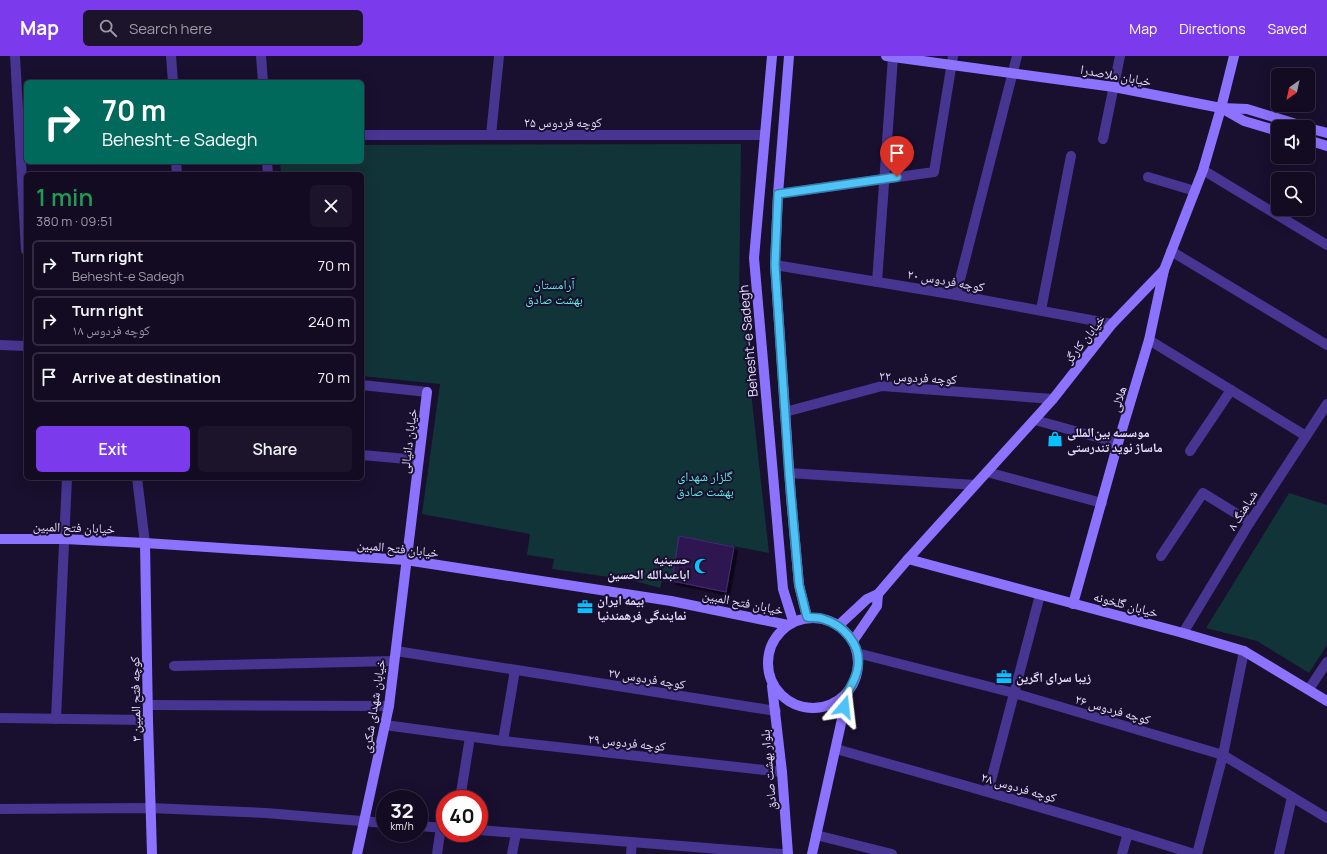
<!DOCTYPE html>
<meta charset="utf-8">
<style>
:root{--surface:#130b22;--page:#1c142a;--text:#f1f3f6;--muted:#9d9ba5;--line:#322b40;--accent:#7c3aed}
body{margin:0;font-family:Manrope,"Noto Naskh Arabic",sans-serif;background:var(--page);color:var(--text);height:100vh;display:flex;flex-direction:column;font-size:15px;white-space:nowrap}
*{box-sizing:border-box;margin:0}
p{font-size:13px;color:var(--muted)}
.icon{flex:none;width:22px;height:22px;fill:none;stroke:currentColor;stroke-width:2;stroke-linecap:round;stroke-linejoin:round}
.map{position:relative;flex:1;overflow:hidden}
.side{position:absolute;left:24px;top:116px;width:340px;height:308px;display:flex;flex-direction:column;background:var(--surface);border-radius:6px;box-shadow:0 4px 16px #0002,0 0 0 1px var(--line)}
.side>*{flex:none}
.banner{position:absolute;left:24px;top:24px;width:340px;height:84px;border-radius:6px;box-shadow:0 4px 16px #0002,0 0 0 1px var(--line);background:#00695c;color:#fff;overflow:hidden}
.needle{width:26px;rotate:213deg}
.tools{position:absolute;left:1271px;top:12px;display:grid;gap:8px}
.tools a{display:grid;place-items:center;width:44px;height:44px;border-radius:6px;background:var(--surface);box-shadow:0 4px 16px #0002,0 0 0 1px var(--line);font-size:20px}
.speed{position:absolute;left:376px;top:734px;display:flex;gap:8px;font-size:20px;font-weight:700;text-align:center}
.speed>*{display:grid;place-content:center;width:52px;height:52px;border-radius:50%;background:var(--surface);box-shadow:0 4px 16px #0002,0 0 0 1px var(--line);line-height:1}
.speed small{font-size:10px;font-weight:400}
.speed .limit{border:6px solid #d22;background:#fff;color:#111}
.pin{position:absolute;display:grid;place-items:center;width:34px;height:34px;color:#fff;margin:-41px -17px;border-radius:50% 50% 50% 0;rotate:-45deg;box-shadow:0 0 4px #0007}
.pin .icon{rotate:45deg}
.me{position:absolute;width:44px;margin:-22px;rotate:17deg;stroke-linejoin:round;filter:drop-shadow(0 0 3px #0008)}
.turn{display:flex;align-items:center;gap:14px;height:84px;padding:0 12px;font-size:18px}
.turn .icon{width:52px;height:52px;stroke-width:2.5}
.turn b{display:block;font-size:28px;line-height:34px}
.round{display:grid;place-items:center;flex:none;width:42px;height:42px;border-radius:6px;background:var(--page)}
.headline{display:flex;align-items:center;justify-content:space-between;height:68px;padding:0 12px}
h1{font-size:24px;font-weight:600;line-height:30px;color:#1e9e55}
.action{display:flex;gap:8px;margin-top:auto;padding:8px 12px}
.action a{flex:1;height:46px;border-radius:6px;background:var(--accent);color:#fff;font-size:16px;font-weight:600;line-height:46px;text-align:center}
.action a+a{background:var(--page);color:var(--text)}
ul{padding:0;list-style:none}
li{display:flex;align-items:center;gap:12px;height:50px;margin:0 8px 6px;padding:0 4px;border:2px solid var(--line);border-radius:6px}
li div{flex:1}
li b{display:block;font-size:15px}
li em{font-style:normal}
header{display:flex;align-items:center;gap:24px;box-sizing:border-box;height:56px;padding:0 20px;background:var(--accent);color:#fff}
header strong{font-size:19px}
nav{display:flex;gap:22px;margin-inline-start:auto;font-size:14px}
.search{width:280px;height:36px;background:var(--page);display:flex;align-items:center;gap:10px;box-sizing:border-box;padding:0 14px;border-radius:6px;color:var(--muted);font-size:15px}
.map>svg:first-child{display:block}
</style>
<header>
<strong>Map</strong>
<div class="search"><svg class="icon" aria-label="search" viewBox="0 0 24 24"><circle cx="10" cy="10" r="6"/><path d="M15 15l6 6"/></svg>Search here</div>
<nav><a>Map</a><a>Directions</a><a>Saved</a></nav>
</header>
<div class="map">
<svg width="1327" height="798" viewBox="0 0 1327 798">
<defs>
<filter id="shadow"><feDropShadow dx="3.5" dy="3.5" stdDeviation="0" flood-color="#0009"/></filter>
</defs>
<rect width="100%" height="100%" fill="#190f2e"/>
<g fill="#113439">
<path d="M741 88 739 247H747L749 318 769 497 679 480 672 525H662L660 532 631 524 552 513 554 503 527 499 530 478 422 458 440 328 362 320V118H281L280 106H362V89Z"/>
<path d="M1289 437 1327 449V589L1309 617 1257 585 1206 572Z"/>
</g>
<path fill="#2d1951" stroke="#47287f" filter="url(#shadow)" d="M679 480 734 491 726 536 672 525Z"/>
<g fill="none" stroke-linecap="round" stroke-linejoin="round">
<g stroke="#473592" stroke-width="10">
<path d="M15 0 26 194"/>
<path d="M171 0 173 26"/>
<path d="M261 0 263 26"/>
<path d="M362 79H764"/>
<path d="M491 79 499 0"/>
<path d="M1103 83 1120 0"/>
<path d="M176 106 177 118"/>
<path d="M267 106 268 118"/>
<path d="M1203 114 1327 189"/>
<path d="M1148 121 1195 135"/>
<path d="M778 138 934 116 953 0"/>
<path d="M1171 195 1327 289"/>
<path d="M775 209 956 239 1112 268"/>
<path d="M877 226 893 1"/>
<path d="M956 239 1017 0"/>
<path d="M1041 254 1071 100"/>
<path d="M1149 284 1306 380"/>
<path d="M0 289 26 290"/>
<path d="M362 329 427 336"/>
<path d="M785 356 882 330 1053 343"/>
<path d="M1035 364 1118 387"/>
<path d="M1190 395 1231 334"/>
<path d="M362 399 418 404"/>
<path d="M987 416 1102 447"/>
<path d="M789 417 975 429"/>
<path d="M137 422 145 487"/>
<path d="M1161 500 1203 437 1250 466"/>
<path d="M1183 577 1250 466 1327 348"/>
<path d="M396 595 776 655"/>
<path d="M857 597 1014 637 1223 699 1327 762"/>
<path d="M174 610 394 605"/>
<path d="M1309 633 1327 606"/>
<path d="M148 649 389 650"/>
<path d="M0 662 148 664"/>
<path d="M56 663 67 422"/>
<path d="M385 669 503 685 782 716"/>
<path d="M503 685 515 614"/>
<path d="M836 693C956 727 1076 760 1194 798"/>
<path d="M988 736 1040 539"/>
<path d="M460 743 470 681"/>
<path d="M0 753 150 752 266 757 385 767"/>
<path d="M419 770 445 772"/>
<path d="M479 774 782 798"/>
<path d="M816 779 892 798"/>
<path d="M437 798 441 771"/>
<path d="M512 798 516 777"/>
<path d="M631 798 632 786"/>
<path d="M1122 798 1128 777"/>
<path d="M1197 798 1223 699 1244 595"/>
<path d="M1279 798 1292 741"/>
</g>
<g stroke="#8c73ff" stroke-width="10">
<path d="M772 0 754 202 783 533 793 565"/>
<path d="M789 0 778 138 775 209 791 441 799 529 807 561"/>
<path d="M886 0 1114 31 1221 52 1247 53 1306 71"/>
<path d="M1223 53 1244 65 1278 75"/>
<path d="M1308 72 1327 77"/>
<path d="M1308 84 1327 90"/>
<path d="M0 483H64L145 487 406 504 671 545 788 569"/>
<path d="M145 487 148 664 152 798"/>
<path d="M908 503 1183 577 1244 595 1327 645"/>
<path d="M1073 548 1118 387 1149 284 1164 214"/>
<circle cx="813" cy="607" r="45"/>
<path d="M838 570 867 543 878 538 908 503 1053 343 1112 268 1164 214 1203 114 1221 52 1234 0"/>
<path d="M853 585 877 550 878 538"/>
<path d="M772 630 782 716 788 798"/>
<path d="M357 798 389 650 427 336"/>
<path d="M812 798 848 636"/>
</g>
</g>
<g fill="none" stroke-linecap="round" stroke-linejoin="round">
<defs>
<path id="route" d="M844 651C846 646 846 640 848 636 852 627 857 621 858 610 861 588 843 569 823 563 818 561 812 562 807 561L799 529 789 417 775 209 778 138 897 121"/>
</defs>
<use href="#route" stroke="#337fa1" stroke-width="10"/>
<use href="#route" stroke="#4fc3f7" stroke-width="7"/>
</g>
<defs>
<symbol id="shop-bare" viewBox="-9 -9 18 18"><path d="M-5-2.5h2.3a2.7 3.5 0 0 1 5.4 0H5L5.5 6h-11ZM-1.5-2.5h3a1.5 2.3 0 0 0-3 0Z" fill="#08c1ff" stroke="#190f2e" stroke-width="2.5" paint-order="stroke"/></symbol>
<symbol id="mosque-bare" viewBox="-9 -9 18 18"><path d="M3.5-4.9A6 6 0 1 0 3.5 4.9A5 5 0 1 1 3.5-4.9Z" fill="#08c1ff" stroke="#190f2e" stroke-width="2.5" paint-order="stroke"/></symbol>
<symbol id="office-bare" viewBox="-9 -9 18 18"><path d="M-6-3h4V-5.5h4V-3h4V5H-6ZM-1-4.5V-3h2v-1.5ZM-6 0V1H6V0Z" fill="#08c1ff" stroke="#190f2e" stroke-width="2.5" paint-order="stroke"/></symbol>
</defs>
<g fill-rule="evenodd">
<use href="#shop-bare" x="1044" y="372" width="22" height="22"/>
<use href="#mosque-bare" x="691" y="499" width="22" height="22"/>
<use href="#office-bare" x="574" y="540" width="22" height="22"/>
<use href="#office-bare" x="993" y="610" width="22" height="22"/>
</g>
<g text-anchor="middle" stroke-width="4" stroke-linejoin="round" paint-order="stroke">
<g font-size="13" fill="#e5dcff" stroke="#190f2e">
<text transform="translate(1116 19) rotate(10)" y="5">خیابان ملاصدرا</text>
<text x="563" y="71">کوچه فردوس ۲۵</text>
<text transform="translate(946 224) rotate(10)" y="5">کوچه فردوس ۲۰</text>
<text transform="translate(1084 283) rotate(-52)" y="5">خیابان کارگر</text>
<text transform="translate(748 285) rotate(-95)" y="5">Behesht-e Sadegh</text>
<text transform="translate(918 321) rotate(3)" y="5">کوچه فردوس ۲۲</text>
<text transform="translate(1118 343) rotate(-73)" y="5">هلالی</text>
<text transform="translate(408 385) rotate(-83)" y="5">خیابان دانیالی</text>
<text transform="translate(1242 454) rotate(-58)" y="5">شباهنگ ۸</text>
<text transform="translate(74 471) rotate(2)" y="5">خیابان فتح المبین</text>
<text transform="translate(398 492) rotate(6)" y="5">خیابان فتح المبین</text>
<text transform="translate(743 546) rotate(11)" y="5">خیابان فتح المبین</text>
<text transform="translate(1126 548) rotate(15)" y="5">خیابان گلخونه</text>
<text transform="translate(647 622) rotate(9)" y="5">کوچه فردوس ۲۷</text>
<text transform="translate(135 643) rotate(-91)" y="5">کوچه فتح المبین ۳</text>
<text transform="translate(373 650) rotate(-81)" y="5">خیابان شهدای شکری</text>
<text transform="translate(1113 653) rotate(16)" y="5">کوچه فردوس ۲۶</text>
<text transform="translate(627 686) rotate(6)" y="5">کوچه فردوس ۲۹</text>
<text transform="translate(768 714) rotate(-95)" y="5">بلوار بهشت صادق</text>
<text transform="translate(1019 731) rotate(16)" y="5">کوچه فردوس ۲۸</text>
</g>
<g font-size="13" fill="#5aedde" stroke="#190f2e">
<text x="554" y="233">آرامستان<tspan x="554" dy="15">بهشت صادق</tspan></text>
<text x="705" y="425">گلزار شهدای<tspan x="705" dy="15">بهشت صادق</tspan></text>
</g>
<g font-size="13" font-weight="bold" fill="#e5dcff" stroke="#190f2e" text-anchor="start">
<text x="1067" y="381">موسسه بین‌المللی<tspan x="1067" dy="15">ماساژ نوید تندرستی</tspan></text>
<text x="690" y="508" text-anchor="end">حسینیه<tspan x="690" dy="15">اباعبدالله الحسین</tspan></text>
<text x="597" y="549">بیمه ایران<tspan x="597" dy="15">نمایندگی فرهمندنیا</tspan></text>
<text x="1016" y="626">زیبا سرای اگرین</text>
</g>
</g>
</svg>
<div class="tools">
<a><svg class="needle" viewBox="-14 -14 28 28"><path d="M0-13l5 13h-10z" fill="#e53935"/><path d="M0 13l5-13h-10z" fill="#9d9ba5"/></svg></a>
<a><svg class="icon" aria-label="sound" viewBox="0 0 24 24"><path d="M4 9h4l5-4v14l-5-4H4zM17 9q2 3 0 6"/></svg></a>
<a><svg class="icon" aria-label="search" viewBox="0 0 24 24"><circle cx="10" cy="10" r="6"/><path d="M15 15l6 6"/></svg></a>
</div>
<div class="speed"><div>32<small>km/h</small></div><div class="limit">40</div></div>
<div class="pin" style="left:897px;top:121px;background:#d93025"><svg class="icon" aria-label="arrive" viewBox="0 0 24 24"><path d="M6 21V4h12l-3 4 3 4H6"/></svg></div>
<svg class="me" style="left:844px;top:651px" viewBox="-20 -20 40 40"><path d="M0-17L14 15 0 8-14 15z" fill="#4fc3f7" stroke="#fff" stroke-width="4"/></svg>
<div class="banner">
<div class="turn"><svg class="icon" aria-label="right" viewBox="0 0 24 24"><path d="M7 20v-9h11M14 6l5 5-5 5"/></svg><div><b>70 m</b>Behesht-e Sadegh</div></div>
</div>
<section class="side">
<div class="headline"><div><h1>1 min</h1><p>380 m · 09:51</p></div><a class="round"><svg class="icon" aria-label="close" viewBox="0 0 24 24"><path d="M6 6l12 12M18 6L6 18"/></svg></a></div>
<ul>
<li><svg class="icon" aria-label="right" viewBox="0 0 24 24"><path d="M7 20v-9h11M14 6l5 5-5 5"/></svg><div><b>Turn right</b><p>Behesht-e Sadegh</p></div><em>70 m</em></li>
<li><svg class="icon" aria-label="right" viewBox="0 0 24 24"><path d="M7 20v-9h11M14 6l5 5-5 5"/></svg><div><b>Turn right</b><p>کوچه فردوس ۱۸</p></div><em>240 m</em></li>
<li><svg class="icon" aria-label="arrive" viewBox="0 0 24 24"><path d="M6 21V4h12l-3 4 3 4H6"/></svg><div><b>Arrive at destination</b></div><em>70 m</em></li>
</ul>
<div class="action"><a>Exit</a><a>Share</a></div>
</section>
</div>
